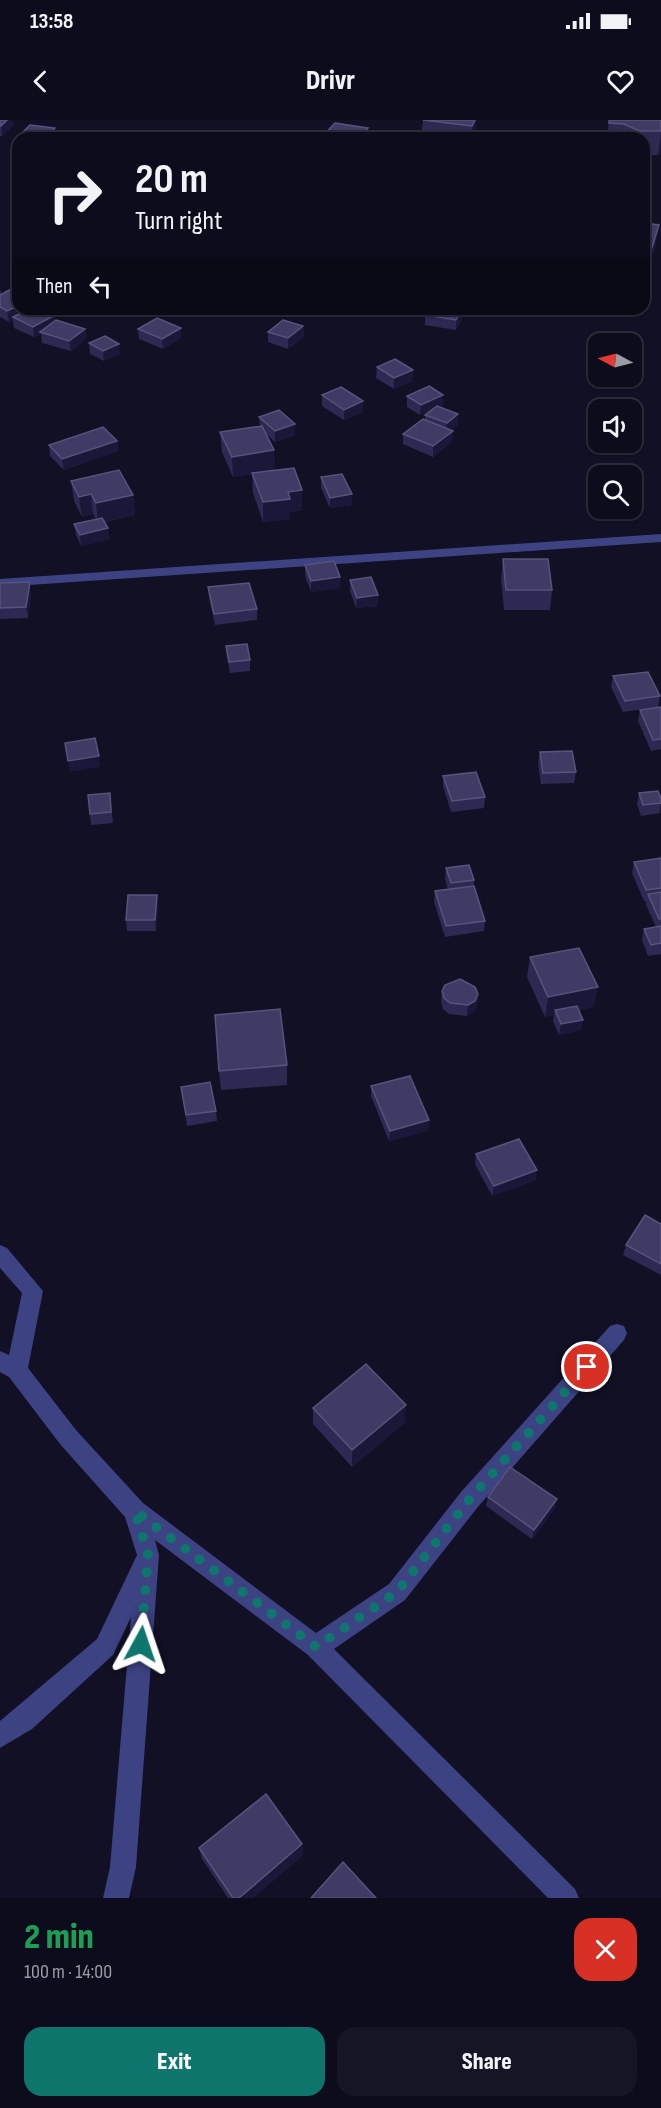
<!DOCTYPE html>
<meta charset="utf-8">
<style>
:root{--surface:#0d0c1c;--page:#161525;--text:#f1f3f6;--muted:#9a9ba3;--line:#2d2c3b;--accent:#0f766e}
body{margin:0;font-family:"Sofia Sans Condensed",sans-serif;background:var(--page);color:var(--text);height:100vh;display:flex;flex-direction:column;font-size:22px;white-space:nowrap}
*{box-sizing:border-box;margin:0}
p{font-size:20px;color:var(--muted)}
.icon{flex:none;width:33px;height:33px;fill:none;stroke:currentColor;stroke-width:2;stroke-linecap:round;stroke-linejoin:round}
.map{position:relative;height:1778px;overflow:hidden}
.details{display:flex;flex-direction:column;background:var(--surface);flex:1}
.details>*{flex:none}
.guide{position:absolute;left:12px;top:12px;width:638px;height:183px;border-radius:18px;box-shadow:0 2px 4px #0004,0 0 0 2px var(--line);background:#0d0c1c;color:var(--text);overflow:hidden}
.needle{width:39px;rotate:277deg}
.fabs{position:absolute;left:588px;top:213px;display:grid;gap:12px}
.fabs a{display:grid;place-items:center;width:54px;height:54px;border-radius:12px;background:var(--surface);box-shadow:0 2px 4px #0004,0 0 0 2px var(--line);font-size:30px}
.pin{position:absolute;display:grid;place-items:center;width:51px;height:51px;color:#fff;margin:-26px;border:3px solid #fff;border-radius:50%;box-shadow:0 2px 6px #0007}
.me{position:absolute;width:66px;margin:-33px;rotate:5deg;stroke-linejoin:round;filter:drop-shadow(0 0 4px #0008)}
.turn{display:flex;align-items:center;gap:21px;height:126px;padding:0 24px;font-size:27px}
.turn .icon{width:78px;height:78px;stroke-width:2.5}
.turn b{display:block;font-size:42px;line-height:51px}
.then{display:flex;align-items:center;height:57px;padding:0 24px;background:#0003;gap:12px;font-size:22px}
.round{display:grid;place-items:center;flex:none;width:63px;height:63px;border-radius:18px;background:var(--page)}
.head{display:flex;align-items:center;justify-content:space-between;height:102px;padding:0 24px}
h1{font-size:36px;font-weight:800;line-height:45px;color:#1e9e55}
.cta{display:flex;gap:12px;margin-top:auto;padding:12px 24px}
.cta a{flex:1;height:69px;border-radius:18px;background:var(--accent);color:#fff;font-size:24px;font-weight:800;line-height:69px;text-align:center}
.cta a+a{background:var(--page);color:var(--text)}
.status{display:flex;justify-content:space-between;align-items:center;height:42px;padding:0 30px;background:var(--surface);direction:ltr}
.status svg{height:16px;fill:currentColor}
header{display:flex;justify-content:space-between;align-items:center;height:78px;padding:0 24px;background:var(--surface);font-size:27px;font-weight:800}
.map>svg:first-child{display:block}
</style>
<div class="status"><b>13:58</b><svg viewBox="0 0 49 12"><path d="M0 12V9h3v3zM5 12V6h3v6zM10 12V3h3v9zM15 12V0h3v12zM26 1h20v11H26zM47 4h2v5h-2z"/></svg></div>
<header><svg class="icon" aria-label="back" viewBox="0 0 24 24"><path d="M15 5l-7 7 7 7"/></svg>Drivr<svg class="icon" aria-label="heart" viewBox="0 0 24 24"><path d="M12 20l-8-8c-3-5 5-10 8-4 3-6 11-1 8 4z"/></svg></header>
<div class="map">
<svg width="661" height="1778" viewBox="0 0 661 1778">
<rect width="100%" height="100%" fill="#111025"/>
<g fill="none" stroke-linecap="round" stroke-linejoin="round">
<g fill="#3c4282" fill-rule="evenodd">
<path d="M661 414V422L0 467V459Z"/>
<path d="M0 1125 7 1128 43 1171 28 1248 76 1310 143 1383 316 1513 389 1464 461 1372 610 1206 617 1204 624 1206 627 1213 624 1220 477 1388 405 1480 334 1529 575 1769 579 1778H548L308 1535 155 1420 159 1435 136 1747 129 1778H103L110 1747 131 1497 113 1535 32 1609 0 1628V1601L97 1519 137 1435 125 1397 60 1324 9 1257 0 1252V1231L9 1235 22 1173 0 1148Z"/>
</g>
</g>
<g fill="#2d2952">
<path d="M0 0H12L13 5 2 16H0Z"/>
<path d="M423 0H476V7L472 15 422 10Z"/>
<path d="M609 0H661V34L658 35H644V18H607Z"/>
<path d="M644 103 656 123 647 153 644 152Z"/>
<path d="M0 170 2 174 18 189 85 209 86 219 71 231 42 223 41 214 34 217 14 208 13 200 9 202 0 197Z"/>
<path d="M52 189H86L80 195 52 190Z"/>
<path d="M429 189H464V195L456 210 425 205V195Z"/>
<path d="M303 206 304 217 288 229 268 222V212Z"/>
<path d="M181 208V218L163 229 139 219 138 209Z"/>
<path d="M89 223 120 234 104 241 90 234Z"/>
<path d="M377 247 413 250 412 261 394 269 376 258Z"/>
<path d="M322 275 363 281V292L344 300 322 286Z"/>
<path d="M443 275V285L439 287 458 305 451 310 453 311 452 321 433 337 403 324V314L425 300V295L430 291 420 295 407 287V276Z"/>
<path d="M259 297 295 315 275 322 265 313 274 330 275 350 233 357 222 332 220 312 260 306Z"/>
<path d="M117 321 118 331 64 350 50 336 49 325Z"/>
<path d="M252 353 302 390 290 392V399L263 402 253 373Z"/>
<path d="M321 357 352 374V385L330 388 321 368Z"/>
<path d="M71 361 133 375 135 395 105 402 110 419 81 426 76 415 74 404 96 399 93 394 82 397 74 381Z"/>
<path d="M503 439 552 470 550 490H504L501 459Z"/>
<path d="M305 445 340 457V468L311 472 305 456Z"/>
<path d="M350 460 378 475 377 486 356 488 350 471Z"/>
<path d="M0 463 31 473 28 498 0 499Z"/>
<path d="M208 467 257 489V500L215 505 209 478Z"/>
<path d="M226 526 250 540V551L230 553 227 537Z"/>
<path d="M613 556 660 576 658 587 623 592 611 567Z"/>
<path d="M661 587V629L651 631 638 601 640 590Z"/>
<path d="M540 632 576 652 574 663 541 664 538 643Z"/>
<path d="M443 656 485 677 484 688 451 692 443 666Z"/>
<path d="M639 673 661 679 660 693 641 696 637 684Z"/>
<path d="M111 683 113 703 91 705 90 694Z"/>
<path d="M661 738V834L648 836 642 820 644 809 656 807 646 785V781H644L632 753 634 742Z"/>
<path d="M446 748 474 760V766L485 801 484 811 445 817 434 782 435 771 448 770 445 759Z"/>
<path d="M158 786 156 811H127L126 800Z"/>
<path d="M530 837 594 887 579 890 581 910 559 915 553 901 554 895 545 897 527 857Z"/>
<path d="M442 871 478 874 477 885 474 891 467 896 449 894 443 889 441 882Z"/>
<path d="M287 945V965L221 970 219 951Z"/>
<path d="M371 966 428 1011 389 1021 371 976Z"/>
<path d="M181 967 216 991 217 1001 187 1006Z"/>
<path d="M476 1034 536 1060 492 1076 475 1044Z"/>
<path d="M661 1104V1155L623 1135 626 1125Z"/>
<path d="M313 1288 405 1302 352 1347 313 1304Z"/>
<path d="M488 1377 555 1388 532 1419 486 1386Z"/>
<path d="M302 1724 303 1735 253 1778H228L202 1739 199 1728Z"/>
</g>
<g fill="#1a1738">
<path d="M7 0H12L13 5 2 16 1 6Z"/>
<path d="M475 0H476V7L472 15V6Z"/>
<path d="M55 8 56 18H46Z"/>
<path d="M368 8 367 18H359Z"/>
<path d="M661 13V34L658 35Z"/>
<path d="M659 105 656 123 647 153 650 134Z"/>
<path d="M18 186V189H30L13 197V200L9 202 7 191Z"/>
<path d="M80 189H86L80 195Z"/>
<path d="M462 189H464V195L456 210V200Z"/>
<path d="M55 195 57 205 40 212 41 214 34 217 33 207Z"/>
<path d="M303 206 304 217 288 229V218Z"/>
<path d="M181 208V218L163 229 162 219Z"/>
<path d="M85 209 86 219 71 231 69 221Z"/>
<path d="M119 224 120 234 104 241 103 231Z"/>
<path d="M413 250 412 261 394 269V258Z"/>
<path d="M443 275V285L420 295 421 285Z"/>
<path d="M363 281V292L344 300V290Z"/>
<path d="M458 294V305L446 314 447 303Z"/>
<path d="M295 304V315L275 322V311Z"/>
<path d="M453 311 452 321 433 337V326Z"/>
<path d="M117 321 118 331 64 350 62 339Z"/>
<path d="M274 330 275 350 233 357 232 337Z"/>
<path d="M302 370V390L290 392V399L263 402V382L288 372Z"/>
<path d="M91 374 93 394 82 397 79 377Z"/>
<path d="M352 374V385L330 388V378Z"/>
<path d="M133 375 135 395 98 403 96 383Z"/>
<path d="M108 408 110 419 81 426 80 415Z"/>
<path d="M340 457V468L311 472V461Z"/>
<path d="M30 462 31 473 28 498 26 487Z"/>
<path d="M378 475 377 486 356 488 357 478Z"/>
<path d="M99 636 100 647 69 652 68 641Z"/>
<path d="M157 775 158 786 156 811 155 800Z"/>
<path d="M598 867 594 887 557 894 555 890 554 895 545 897 548 877Z"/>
<path d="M478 874 477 885 474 891 467 896 468 885Z"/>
<path d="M583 900 581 910 559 915 561 904Z"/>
<path d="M429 1000 428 1011 389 1021 390 1011Z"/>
<path d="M537 1050 536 1060 492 1076 494 1066Z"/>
<path d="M406 1285 405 1302 352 1347V1330Z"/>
<path d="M557 1379 555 1388 532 1419 534 1410Z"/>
<path d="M302 1724 303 1735 253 1778H239Z"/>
</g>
<g fill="#3f3b64" stroke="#56547c" stroke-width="1.5">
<path d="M0 0H7L1 6H0Z"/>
<path d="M423 0H475L472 6Z"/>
<path d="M609 0H661V11H639L624 4 609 3Z"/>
<path d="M335 3 368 8 359 18H321Z"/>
<path d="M30 5 55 8 46 18H33L19 16Z"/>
<path d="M644 103 659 105 650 134 644 133Z"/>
<path d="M9 170 18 175V186L7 191 0 187V175Z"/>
<path d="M29 189H43L55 195 33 207 13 197Z"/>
<path d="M429 189H462L456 200 425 195Z"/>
<path d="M157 198 181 208 162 219 138 209Z"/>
<path d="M56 200 85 209 69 221 40 212Z"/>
<path d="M283 200 303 206 288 218 268 212Z"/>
<path d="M105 216 119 224 103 231 89 223Z"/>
<path d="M395 239 413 250 394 258 377 247Z"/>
<path d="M429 266 443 275 421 285 407 276Z"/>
<path d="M341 267 363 281 344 290 322 275Z"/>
<path d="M437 286 458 294 447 303 425 295Z"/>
<path d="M279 290 295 304 275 311 259 297Z"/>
<path d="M423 299 453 311 433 326 403 314Z"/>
<path d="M262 306 274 330 232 337 220 312Z"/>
<path d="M103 307 117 321 62 339 49 325Z"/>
<path d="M294 348 302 370 288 372 290 379 263 382 252 353Z"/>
<path d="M119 350 133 375 96 383 91 374 79 377 71 361Z"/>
<path d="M342 354 352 374 330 378 321 357Z"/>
<path d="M102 398 108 408 80 415 74 404Z"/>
<path d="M503 439H548L552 470H506Z"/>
<path d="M334 441 340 457 311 461 305 445Z"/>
<path d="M371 457 378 475 357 478 350 460Z"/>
<path d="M30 462 26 487 0 488V463Z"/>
<path d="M249 463 257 489 214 494 208 467Z"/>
<path d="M247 524 250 540 229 542 226 526Z"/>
<path d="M648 552 660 576 625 581 613 556Z"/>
<path d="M661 587V619L653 620 640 590Z"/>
<path d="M95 618 99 636 68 641 65 623Z"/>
<path d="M572 631 576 652 543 653 540 632Z"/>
<path d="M476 652 485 677 452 681 443 656Z"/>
<path d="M658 671 661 679V683L643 685 639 673Z"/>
<path d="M110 673 111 692 90 694 88 675Z"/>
<path d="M661 738V768L646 770 634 742Z"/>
<path d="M469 745 474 760 451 763 446 748Z"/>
<path d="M474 766 485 801 446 806 435 771Z"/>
<path d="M661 772V799H659L648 774Z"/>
<path d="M128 775H157L155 800H126Z"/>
<path d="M661 806V823L651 825 644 809Z"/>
<path d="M579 828 598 867 548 877 530 837Z"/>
<path d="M460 859 475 867 478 874 475 881 468 885 450 883 444 878 442 871 445 865Z"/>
<path d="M577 886 583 900 561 904 555 890Z"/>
<path d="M280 889 287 945 219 951 215 895Z"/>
<path d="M410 956 429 1000 390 1011 371 966Z"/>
<path d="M210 962 216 991 186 995 181 967Z"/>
<path d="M519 1019 537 1050 494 1066 476 1034Z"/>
<path d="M645 1095 661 1104V1144L626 1125Z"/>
<path d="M366 1244 406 1285 352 1330 313 1288Z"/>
<path d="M510 1347 557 1379 534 1410 488 1377Z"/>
<path d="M266 1674 302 1724 239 1778H233L199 1728Z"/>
<path d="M343 1742 376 1778H311Z"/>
</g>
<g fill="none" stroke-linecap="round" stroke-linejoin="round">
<path stroke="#0f766e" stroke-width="10" stroke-dasharray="0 18" d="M141 1524 148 1435 135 1391 316 1527 397 1472 469 1380 587 1247"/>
</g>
</svg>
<div class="fabs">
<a><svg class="needle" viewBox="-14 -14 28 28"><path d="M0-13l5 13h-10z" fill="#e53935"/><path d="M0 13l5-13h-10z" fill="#9a9ba3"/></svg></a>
<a><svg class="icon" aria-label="sound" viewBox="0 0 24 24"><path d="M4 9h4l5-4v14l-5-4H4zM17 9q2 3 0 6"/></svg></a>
<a><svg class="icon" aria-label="search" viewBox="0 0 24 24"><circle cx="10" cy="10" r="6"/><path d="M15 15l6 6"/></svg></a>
</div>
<div class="pin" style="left:587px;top:1247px;background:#d93025"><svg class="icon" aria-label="arrive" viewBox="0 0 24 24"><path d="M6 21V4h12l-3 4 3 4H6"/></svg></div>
<svg class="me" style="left:141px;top:1524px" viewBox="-20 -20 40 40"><path d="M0-17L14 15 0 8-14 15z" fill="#0f766e" stroke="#fff" stroke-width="4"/></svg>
<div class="guide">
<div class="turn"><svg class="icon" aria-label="right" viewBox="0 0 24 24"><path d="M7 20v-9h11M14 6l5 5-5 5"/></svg><div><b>20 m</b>Turn right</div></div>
<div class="then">Then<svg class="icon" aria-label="left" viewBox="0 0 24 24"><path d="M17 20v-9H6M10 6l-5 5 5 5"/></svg></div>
</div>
</div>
<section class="details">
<div class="head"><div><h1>2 min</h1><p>100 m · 14:00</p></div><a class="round" style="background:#d93025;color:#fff"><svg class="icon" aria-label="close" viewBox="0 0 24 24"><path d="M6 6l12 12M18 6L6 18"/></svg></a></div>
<div class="cta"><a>Exit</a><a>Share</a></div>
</section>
